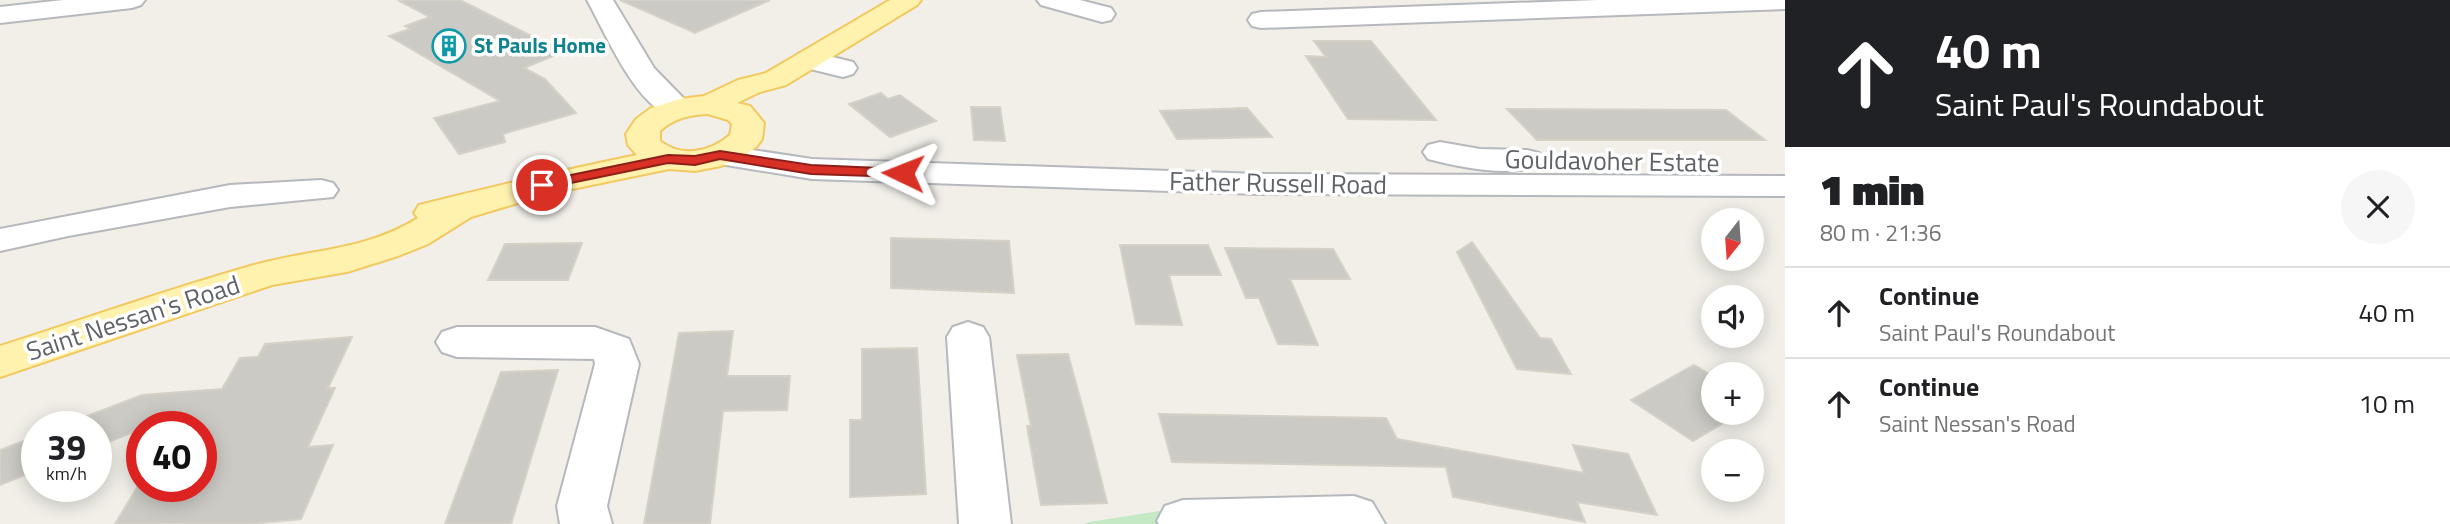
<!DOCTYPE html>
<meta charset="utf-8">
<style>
:root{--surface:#fff;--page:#f6f6f6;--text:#202124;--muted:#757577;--line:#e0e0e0}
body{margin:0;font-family:"Titillium Web",sans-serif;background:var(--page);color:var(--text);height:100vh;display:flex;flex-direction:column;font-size:26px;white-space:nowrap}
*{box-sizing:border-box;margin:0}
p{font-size:23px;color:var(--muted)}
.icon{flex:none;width:38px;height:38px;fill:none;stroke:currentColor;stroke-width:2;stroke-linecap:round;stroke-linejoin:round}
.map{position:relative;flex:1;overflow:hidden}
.sheet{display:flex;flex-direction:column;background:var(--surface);width:665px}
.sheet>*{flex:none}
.hud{background:#202124;color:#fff;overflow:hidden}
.needle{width:46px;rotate:197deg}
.fabs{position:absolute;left:1701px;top:208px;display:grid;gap:14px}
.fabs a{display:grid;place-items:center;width:63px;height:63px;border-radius:50%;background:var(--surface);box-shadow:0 4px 18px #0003;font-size:35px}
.speed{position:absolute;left:21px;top:411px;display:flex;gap:14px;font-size:35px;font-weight:700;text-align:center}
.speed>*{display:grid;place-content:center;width:91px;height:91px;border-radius:50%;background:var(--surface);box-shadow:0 4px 18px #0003;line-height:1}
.speed small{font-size:18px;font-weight:400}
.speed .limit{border:10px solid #d22;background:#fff;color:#111}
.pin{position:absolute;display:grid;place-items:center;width:60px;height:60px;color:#fff;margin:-30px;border:4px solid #fff;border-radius:50%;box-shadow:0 2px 7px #0007}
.me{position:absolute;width:77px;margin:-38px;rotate:272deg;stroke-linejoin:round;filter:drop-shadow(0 0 5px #0008)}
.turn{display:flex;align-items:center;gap:24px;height:147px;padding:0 35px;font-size:32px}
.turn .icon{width:91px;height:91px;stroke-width:2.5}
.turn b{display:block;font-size:49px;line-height:60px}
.round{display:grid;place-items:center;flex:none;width:74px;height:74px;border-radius:37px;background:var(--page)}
.summary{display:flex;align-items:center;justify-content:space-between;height:119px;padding:0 35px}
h1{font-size:42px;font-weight:800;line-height:52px}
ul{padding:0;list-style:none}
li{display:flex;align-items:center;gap:21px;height:91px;padding:0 35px;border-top:2px solid var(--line)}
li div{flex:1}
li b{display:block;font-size:26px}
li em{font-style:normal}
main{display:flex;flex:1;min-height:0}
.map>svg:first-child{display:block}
</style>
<main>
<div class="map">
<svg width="1785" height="524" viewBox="0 0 1785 524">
<rect width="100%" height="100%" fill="#f1efe8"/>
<path fill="#c5e8c5" d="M1160 511 1165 524H1084L1089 522Z"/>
<g fill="#cccac5" stroke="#d6d1c6" stroke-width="2">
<path d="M398 0H460L563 52 524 68 545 79 576 113 503 134 505 142 459 154 434 118 500 101 389 36 410 29 405 26 430 17Z"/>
<path d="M620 0H770L695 33Z"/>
<path d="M1314 41H1371L1436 120 1348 119 1306 56 1326 57Z"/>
<path d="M881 93 888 99 900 95 936 121 890 137 849 104Z"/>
<path d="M971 107H1000L1005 141 974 140Z"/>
<path d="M1247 108 1272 137 1177 139 1160 111Z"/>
<path d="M1507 109 1726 110 1765 140H1537Z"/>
<path d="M891 238 1009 241 1014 293 891 288Z"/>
<path d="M1472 242 1540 338 1551 339 1571 374 1517 369 1457 252Z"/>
<path d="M582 243 568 280H488L505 244Z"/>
<path d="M1120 245H1208L1221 275H1169L1182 325 1136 324Z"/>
<path d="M1225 248 1333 249 1350 279H1290L1318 345 1278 344 1259 298H1246Z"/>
<path d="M733 331 727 376H790L787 410 723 411 710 524H644L679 333Z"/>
<path d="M352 337 328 388H335L308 447 333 445 301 519 251 524H115L138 486H201V427H174L183 412 96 447V427L64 425 142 395 222 389 240 358 258 357 265 344Z"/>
<path d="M917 348 926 494 850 497V420H862V349Z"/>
<path d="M1068 354 1089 431 1107 503 1041 505 1027 426H1031L1017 355Z"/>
<path d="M1694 365 1713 376V413H1740L1693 441 1631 400Z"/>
<path d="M558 370 511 524H445L501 372Z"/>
<path d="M1159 414 1386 418 1397 439 1584 473 1573 445 1628 454 1657 515 1577 502 1585 522 1453 497 1446 467 1172 462Z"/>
<path d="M37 436V470L0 485V450Z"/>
</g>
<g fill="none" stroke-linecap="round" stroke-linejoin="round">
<defs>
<g id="minor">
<path d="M63 0H145L141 5 132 8 0 23V7Z"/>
<path d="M587 0H613L654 68 693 108 689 115C681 116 675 118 668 115 633 100 605 32 587 0Z"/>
<path d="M1037 0H1080L1111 8 1115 14 1111 20 1102 22 1041 5Z"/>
<path d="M1598 0H1785V9L1261 28 1252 26 1248 20 1252 14 1261 12Z"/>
<path d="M808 51 853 62 857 68 853 74 843 77 798 66 794 60 798 54Z"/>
<path d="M1440 142 1480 149 1527 150 1539 153 1544 160 1539 167C1504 176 1463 168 1428 159L1423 152 1428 145Z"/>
<path d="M720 145 812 159 1259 174 1785 176V196L1259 194 812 179 708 162 703 155 708 148Z"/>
<path d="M321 180 333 183 338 190 333 197 230 207 68 236 0 251V229L230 185Z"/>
<path d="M968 322 983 327 989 337 1011 524H959L947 337 953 327Z"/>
<path d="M457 327H595L629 339 639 364 607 506 612 524H560L557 506 595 364 594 359 457 357 442 352 436 342 442 332Z"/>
<path d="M1354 496 1372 502 1385 524H1159L1157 521 1165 506 1183 500Z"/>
</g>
<path id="major" d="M890 0H921L917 5 786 85 760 92 737 103 750 106 764 123 762 139 757 146 747 154 721 166 695 171 669 169 548 194 471 217 428 244 398 256 347 272 272 285 0 377V346C85 319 169 289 254 265 311 249 365 251 418 218L414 213 419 205C491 187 564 170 637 155L628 145 626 134 636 119 651 108 680 99 704 96 738 80 766 73ZM708 114 728 120 732 124 730 135C710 152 682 158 660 141V131C674 118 689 115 708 114Z"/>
</defs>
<use href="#minor" stroke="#b5b8bc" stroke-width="4"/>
<use href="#major" stroke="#f2c960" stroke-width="4"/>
<use href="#minor" fill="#fff" fill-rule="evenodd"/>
<use href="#major" fill="#fff2af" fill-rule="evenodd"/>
</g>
<path fill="#d93025" stroke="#8d1f18" stroke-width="2" d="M720 151 811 165 903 169 910 173 903 177 811 174 720 159 695 165 668 163 542 189 535 185 542 181 668 155 695 156Z"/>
<defs>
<symbol id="building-ring" viewBox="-11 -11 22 22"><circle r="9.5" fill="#fff" stroke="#0f9aa8" stroke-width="1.5"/><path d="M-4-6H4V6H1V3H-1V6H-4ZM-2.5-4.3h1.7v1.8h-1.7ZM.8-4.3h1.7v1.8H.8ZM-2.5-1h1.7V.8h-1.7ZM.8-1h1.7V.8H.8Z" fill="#0f9aa8"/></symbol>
</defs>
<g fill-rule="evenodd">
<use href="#building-ring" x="430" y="27" width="38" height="38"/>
</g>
<g text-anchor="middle" stroke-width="7" stroke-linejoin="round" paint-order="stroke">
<g font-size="21" font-weight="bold" fill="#0d838f" stroke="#fff" text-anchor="start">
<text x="474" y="53">St Pauls Home</text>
</g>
<g font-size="26" fill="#5f6368" stroke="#fff">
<text transform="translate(1612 161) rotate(1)" y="9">Gouldavoher Estate</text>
<text transform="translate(1278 183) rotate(1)" y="9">Father Russell Road</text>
<text transform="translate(133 318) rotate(-18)" y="9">Saint Nessan's Road</text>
</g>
</g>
</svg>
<div class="fabs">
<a><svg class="needle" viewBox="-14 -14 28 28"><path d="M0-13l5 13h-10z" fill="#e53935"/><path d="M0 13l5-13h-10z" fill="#757577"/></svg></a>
<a><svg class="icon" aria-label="sound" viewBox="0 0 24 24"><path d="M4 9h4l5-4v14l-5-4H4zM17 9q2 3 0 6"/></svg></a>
<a>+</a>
<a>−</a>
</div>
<div class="speed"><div>39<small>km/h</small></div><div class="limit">40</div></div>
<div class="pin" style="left:542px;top:185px;background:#d93025"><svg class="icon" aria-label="arrive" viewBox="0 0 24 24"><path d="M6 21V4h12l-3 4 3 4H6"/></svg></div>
<svg class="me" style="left:903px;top:173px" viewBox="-20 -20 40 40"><path d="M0-17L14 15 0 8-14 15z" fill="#d93025" stroke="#fff" stroke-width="4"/></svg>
</div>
<section class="sheet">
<div class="hud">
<div class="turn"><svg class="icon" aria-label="ahead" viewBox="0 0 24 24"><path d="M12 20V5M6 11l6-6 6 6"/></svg><div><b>40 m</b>Saint Paul's Roundabout</div></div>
</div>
<div class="summary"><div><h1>1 min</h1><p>80 m · 21:36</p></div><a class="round"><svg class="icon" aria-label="close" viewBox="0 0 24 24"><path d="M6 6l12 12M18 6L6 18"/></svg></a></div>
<ul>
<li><svg class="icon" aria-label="ahead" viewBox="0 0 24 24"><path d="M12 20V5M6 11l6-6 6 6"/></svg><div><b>Continue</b><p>Saint Paul's Roundabout</p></div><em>40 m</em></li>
<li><svg class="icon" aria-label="ahead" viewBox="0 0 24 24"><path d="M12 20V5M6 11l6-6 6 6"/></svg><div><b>Continue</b><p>Saint Nessan's Road</p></div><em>10 m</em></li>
</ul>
</section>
</main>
